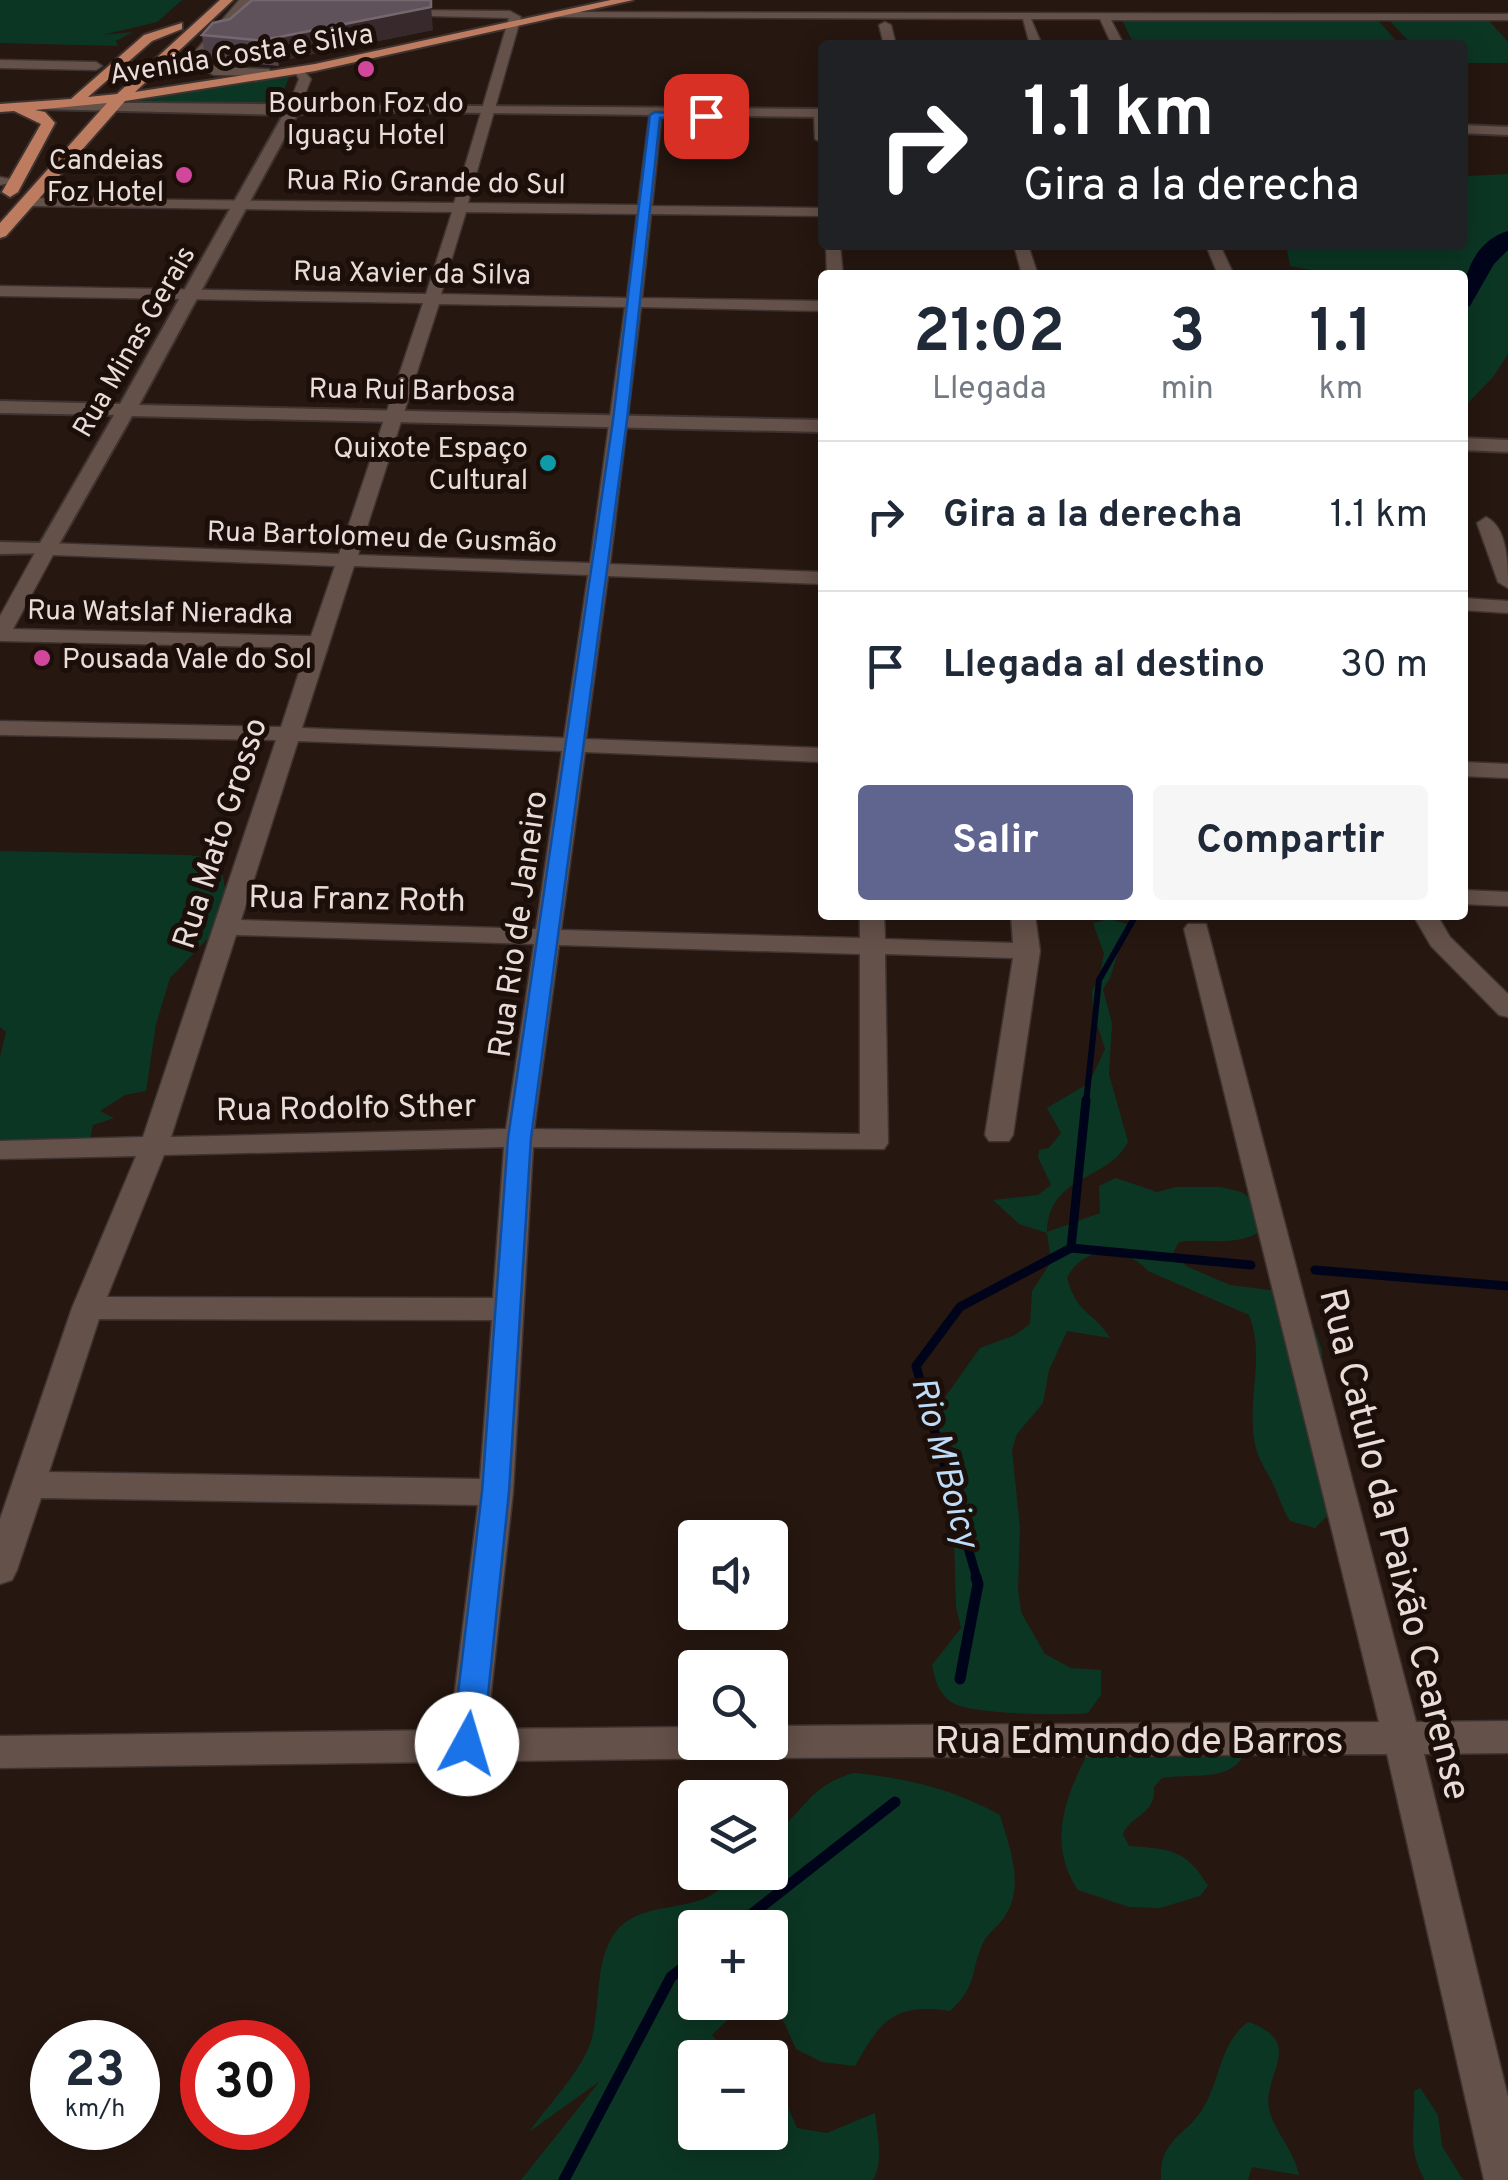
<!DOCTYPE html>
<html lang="es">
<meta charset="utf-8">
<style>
:root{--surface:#fff;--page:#f6f6f7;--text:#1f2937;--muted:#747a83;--line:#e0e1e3;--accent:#60658f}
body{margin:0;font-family:Overpass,sans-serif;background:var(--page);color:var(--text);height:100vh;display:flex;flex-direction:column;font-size:38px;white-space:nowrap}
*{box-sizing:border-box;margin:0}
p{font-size:32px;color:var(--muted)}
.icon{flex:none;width:55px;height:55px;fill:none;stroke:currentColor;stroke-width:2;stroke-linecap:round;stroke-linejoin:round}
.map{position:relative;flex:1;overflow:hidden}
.side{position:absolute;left:818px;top:270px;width:650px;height:650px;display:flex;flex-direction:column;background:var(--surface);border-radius:10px;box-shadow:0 5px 25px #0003}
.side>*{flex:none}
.banner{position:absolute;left:818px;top:40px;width:650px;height:210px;border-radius:10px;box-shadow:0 5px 25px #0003;background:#202124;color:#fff;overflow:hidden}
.fabs{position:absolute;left:678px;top:1520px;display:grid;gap:20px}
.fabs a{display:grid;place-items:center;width:110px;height:110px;border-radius:10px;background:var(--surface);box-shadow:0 5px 25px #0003;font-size:50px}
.speed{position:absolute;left:30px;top:2020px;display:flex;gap:20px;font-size:50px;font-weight:700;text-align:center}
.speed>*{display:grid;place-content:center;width:130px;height:130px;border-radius:50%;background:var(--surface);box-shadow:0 5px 25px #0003;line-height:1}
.speed small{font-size:25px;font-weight:400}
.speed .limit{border:15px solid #d22;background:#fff;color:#111}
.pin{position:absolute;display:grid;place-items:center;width:85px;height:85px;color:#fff;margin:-42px;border-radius:20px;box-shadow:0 5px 15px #0006}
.me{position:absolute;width:110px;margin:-55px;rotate:6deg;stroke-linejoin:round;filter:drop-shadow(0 0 8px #0008)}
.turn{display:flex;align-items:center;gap:35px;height:210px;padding:0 40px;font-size:45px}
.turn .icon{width:130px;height:130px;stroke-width:2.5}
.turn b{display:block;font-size:70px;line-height:85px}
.eta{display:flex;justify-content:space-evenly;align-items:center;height:170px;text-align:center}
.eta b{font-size:60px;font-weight:700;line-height:70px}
.action{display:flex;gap:20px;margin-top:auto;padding:20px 40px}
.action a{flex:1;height:115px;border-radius:10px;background:var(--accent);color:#fff;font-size:40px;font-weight:700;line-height:115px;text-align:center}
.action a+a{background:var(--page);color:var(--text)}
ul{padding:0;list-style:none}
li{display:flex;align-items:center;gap:30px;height:150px;padding:0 40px;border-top:2px solid var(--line)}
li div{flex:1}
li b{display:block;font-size:38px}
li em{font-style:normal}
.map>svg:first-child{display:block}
</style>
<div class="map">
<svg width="1508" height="2180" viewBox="0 0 1508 2180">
<rect width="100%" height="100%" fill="#261710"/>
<g fill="#0c3624">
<path d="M0 0H182L157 22 102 35 133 32 116 41 118 46 0 43Z"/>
<path d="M1377 19 1400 45H1134L1122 20Z"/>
<path d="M1390 21H1489L1508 42V63H1463L1462 45H1412Z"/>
<path d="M289 77 277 109 122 105 127 100Z"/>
<path d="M1508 174V354L1493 377 1463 408 1462 275H1336L1290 266 1286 245H1462L1463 181 1469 176Z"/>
<path d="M0 851 188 855 205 857 222 872 226 893 211 935 170 978 156 1024 146 1091 125 1095 100 1111 114 1118 93 1125 90 1139 0 1145V1057L6 1032 0 1027Z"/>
<path d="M1109 919 1127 924 1110 978 1103 989 1112 1023 1109 1074 1128 1142C1107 1182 1049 1174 1047 1232L1100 1213 1099 1186 1116 1178 1157 1192 1176 1187H1221L1241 1192 1260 1204 1259 1232C1236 1247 1206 1238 1179 1242L1172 1255 1188 1267 1230 1285 1279 1291 1298 1303 1310 1317 1322 1350 1328 1515 1315 1528 1290 1521C1283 1510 1280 1499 1274 1486 1264 1464 1255 1458 1253 1429 1250 1391 1264 1352 1249 1315L1148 1271C1125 1245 1083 1245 1067 1278 1079 1318 1091 1308 1110 1338L1067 1331 1049 1370 1043 1403 1017 1434 1012 1450 1020 1528 1018 1589 1021 1612 1045 1654 1071 1668 1101 1670V1695L1088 1713C1064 1716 975 1714 955 1704 939 1696 935 1680 932 1665L961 1628 956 1607 953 1504 934 1426 938 1407 980 1348 1015 1335 1030 1324 1032 1291 1051 1262 1047 1233 1019 1224 993 1200 1038 1195 1051 1185 1038 1157 1039 1150 1049 1148 1061 1133 1047 1108 1089 1083 1105 1049 1093 1012 1092 990 1099 980 1104 954 1093 923Z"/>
<path d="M1176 1722 1208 1723 1246 1745C1241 1784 1191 1773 1162 1778L1154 1787C1157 1814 1132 1814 1123 1834L1129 1846C1168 1849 1186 1848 1208 1886L1200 1896 1160 1908 1129 1907 1078 1890C1046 1842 1066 1794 1091 1748L1142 1725Z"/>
<path d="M854 1773C907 1778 953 1789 1000 1815 1010 1849 1026 1888 1003 1919 996 1928 988 1933 983 1943 969 1975 978 1985 950 2011 894 2003 881 2020 855 2066L822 2062 796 2049 784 2022 765 2003 770 2002V1928H695V2002L759 2003 737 2011 712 2035 731 2057 695 2058V2132H770V2083L784 2098 797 2128 827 2133 875 2113C877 2133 884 2161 873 2180H521L600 2081 529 2132C548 2105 579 2074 590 2044 602 2009 593 1963 615 1933 643 1894 710 1920 732 1873L770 1872V1837C806 1812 807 1786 854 1773Z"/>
<path d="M1248 2022C1307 2042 1262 2075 1269 2109 1275 2133 1294 2150 1299 2175L1252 2167 1248 2180H1161C1159 2140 1184 2137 1202 2110 1221 2080 1219 2044 1248 2022Z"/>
<path d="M1420 2088 1438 2115 1442 2146 1463 2180H1425C1406 2149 1416 2124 1414 2091Z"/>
</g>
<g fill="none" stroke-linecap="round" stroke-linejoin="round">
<path stroke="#00041b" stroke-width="6" d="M1086 1103 1099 980 1136 915"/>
<g stroke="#00041b" stroke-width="9">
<path d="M1071 1248 1251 1265"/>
<path d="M1315 1270 1508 1286"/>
<path d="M977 1579 916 1366 960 1307 1071 1248 1086 1100"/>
</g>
<g stroke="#00041b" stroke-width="11">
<path d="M960 1679 978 1584 976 1577"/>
<path d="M734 1928 895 1802"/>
<path d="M564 2180 671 1977 695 1958"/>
</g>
<path fill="#00041b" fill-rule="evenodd" d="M1508 231V250L1494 264 1470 306 1462 308C1462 277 1474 241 1508 231Z"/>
<defs>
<g id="street">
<path d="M239 0H250L199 61 216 67 269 69 273 76 214 75 186 62Z"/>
<path d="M395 10 510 11 521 17 468 203 638 205 650 111 656 107 662 111 652 206 822 208V216L651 214 642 298 822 301V311L641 307 610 564 822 572V584L608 576 586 739 822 748V762L585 752 561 930 860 938V915H884L885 939 1013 943 1011 915H1035L1040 951 1013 1135 1009 1141H989L985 1135 1013 958 885 954 888 1143 884 1149 533 1147 513 1492 487 1729 695 1727V1742H770V1726L1379 1722 1184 929 1188 924H1206L1416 1722 1508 1721V1753L1424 1754 1508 2097V2180H1484L1387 1754 770 1758 757 1753 752 1745 748 1753 735 1758 0 1768V1736L450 1730 478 1505 41 1498 17 1570 12 1580 0 1584V1519L72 1308 136 1156 0 1159V1141L143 1137 276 740 0 735V721L281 727 307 648 0 641V616L37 549 47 543 339 554 423 303 0 296V286L426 294 452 212 29 206 22 202 29 198 454 203 509 18 391 15ZM466 212 637 214 627 298 441 294ZM439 304 625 307 590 563 358 555ZM53 555 335 566 311 636 13 629ZM354 566 588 575 564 738 302 728ZM298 741 562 751 536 929 241 920ZM236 935 534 944 506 1129 171 1137ZM559 945 860 954V1134L534 1129ZM504 1147 493 1298 107 1297 164 1155ZM99 1319 492 1320 480 1479 49 1472Z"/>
<path d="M561 12 1508 14V20H1111L1124 45H1112L1100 19H1031L1042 45H1030L1023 19 557 17Z"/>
<path d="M885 22 891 25 896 45H884L879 25Z"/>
<path d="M0 60 96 62 102 66 96 70 0 68Z"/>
<path d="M301 68 311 79 300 107 294 111 288 107 299 79 295 72Z"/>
<path d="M820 109 822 110V143L815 139 814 113Z"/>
<path d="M0 177 20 181 0 185Z"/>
<path d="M826 245H840L843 275H827Z"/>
<path d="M1014 245H1028L1038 275H1022Z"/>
<path d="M1206 245H1220L1234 275H1218Z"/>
<path d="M1486 517C1508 527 1508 566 1508 588L1498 582 1477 523Z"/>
<path d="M1462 598 1508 601V613L1462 610Z"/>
<path d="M1462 762 1508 764V778L1462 776Z"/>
<path d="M1462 890 1508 892V906L1462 904Z"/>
<path d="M1413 915H1437L1450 937 1508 994V1017L1499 1015 1431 946Z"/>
</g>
<g id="secondary">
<path d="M44 102 822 109V117L317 111 297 115 139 405 822 420V432L132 416 54 553 0 554V542L40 543 114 415 0 413V401L120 404 283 115 39 109V103Z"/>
<path d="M1462 125 1508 127V135L1462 133Z"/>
<path d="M1462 438 1508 440V452L1462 450Z"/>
</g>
<path id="primary" d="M220 0H233L135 92 315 64 611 0H633L315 71 125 101 6 236 0 238V223L107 103 35 110 45 112 55 123 18 192 10 197 2 192 41 124 14 111 0 112V104L71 99 144 35 182 23V29L152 41 88 97 117 94Z"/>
</defs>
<use href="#street" stroke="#3e3330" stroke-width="3"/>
<use href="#secondary" stroke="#3e3330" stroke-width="4"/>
<use href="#primary" stroke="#3e3330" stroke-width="4"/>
<use href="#street" fill="#645149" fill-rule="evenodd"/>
<use href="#secondary" fill="#645149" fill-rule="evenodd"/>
<use href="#primary" fill="#bd7c5f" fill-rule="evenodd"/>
</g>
<path fill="#4f414c" d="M433 30 278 61 279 66 205 59 202 35Z"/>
<path fill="#38292d" d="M431 7 433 30 278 61 276 42 269 39Z"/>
<path fill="#60525b" stroke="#75676e" stroke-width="2.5" d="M252 0H431V7L269 39 276 42 202 35 213 23 230 19Z"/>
<path fill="#1a73e8" stroke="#114b97" stroke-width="2.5" d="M655 112 712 116 660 118 627 420 531 1138 509 1492 483 1744 478 1754 467 1758 456 1754 452 1744 482 1492 508 1138 613 420 650 115Z"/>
<g fill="#d1479c" stroke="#1c0e08" stroke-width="4">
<circle cx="366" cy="69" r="10"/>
<circle cx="184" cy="175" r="10"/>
<circle cx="42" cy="658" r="10"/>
</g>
<circle fill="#0f9aa8" stroke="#1c0e08" stroke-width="4" cx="548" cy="463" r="10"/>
<g text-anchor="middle" stroke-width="10" stroke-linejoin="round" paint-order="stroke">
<g font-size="28" fill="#e8ddd8" stroke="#1c0e08">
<text transform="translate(241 53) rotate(-9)" y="10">Avenida Costa e Silva</text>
<text transform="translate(426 181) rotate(1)" y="10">Rua Rio Grande do Sul</text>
<text transform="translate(412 272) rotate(1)" y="10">Rua Xavier da Silva</text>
<text transform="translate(133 341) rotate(-60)" y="10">Rua Minas Gerais</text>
<text transform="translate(412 389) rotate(1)" y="10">Rua Rui Barbosa</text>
<text transform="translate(382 536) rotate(2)" y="10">Rua Bartolomeu de Gusmão</text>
<text transform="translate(160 611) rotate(1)" y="10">Rua Watslaf Nieradka</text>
</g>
<g font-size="28" fill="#e8ddd8" stroke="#1c0e08" text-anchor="end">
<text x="366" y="112" text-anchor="middle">Bourbon Foz do<tspan x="366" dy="32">Iguaçu Hotel</tspan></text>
<text x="164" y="169">Candeias<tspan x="164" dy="32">Foz Hotel</tspan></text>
<text x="528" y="457">Quixote Espaço<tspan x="528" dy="32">Cultural</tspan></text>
<text x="62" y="668" text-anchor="start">Pousada Vale do Sol</text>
</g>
<g font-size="32" fill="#e8ddd8" stroke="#1c0e08">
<text transform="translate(219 833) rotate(-72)" y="11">Rua Mato Grosso</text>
<text transform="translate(357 898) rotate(1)" y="11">Rua Franz Roth</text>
<text transform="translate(517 924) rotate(-82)" y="11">Rua Rio de Janeiro</text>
<text transform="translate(346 1107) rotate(-1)" y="11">Rua Rodolfo Sther</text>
</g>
<g font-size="35" font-style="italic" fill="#bddcfa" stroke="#1c0e08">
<text transform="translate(946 1462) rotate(75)" y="12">Rio M'Boicy</text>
</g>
<g font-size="38" fill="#e8ddd8" stroke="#1c0e08">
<text transform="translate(1396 1544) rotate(76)" y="13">Rua Catulo da Paixão Cearense</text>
<text x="1139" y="1753">Rua Edmundo de Barros</text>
</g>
</g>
</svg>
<div class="fabs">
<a><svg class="icon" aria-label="sound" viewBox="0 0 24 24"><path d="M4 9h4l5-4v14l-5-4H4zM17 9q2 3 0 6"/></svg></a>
<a><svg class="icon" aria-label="search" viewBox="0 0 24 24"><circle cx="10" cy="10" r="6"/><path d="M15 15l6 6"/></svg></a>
<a><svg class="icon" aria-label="layers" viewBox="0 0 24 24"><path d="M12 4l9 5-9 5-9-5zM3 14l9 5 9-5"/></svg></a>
<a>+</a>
<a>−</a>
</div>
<div class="speed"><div>23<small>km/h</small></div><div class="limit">30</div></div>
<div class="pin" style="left:706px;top:116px;background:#d93025"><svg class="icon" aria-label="arrive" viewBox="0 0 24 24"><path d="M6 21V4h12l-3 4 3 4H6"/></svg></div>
<svg class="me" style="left:467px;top:1744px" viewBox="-20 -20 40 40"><circle r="19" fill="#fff"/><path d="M0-13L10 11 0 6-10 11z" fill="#1a73e8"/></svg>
<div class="banner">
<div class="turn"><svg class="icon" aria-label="right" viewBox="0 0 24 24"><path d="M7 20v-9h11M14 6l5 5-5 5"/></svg><div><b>1.1 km</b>Gira a la derecha</div></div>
</div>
<section class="side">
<div class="eta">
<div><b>21:02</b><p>Llegada</p></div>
<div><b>3</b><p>min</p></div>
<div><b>1.1</b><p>km</p></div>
</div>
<ul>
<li><svg class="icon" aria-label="right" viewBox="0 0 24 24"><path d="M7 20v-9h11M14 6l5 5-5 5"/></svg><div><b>Gira a la derecha</b></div><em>1.1 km</em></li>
<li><svg class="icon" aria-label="arrive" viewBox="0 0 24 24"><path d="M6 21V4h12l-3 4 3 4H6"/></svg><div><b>Llegada al destino</b></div><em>30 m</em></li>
</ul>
<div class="action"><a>Salir</a><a>Compartir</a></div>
</section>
</div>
